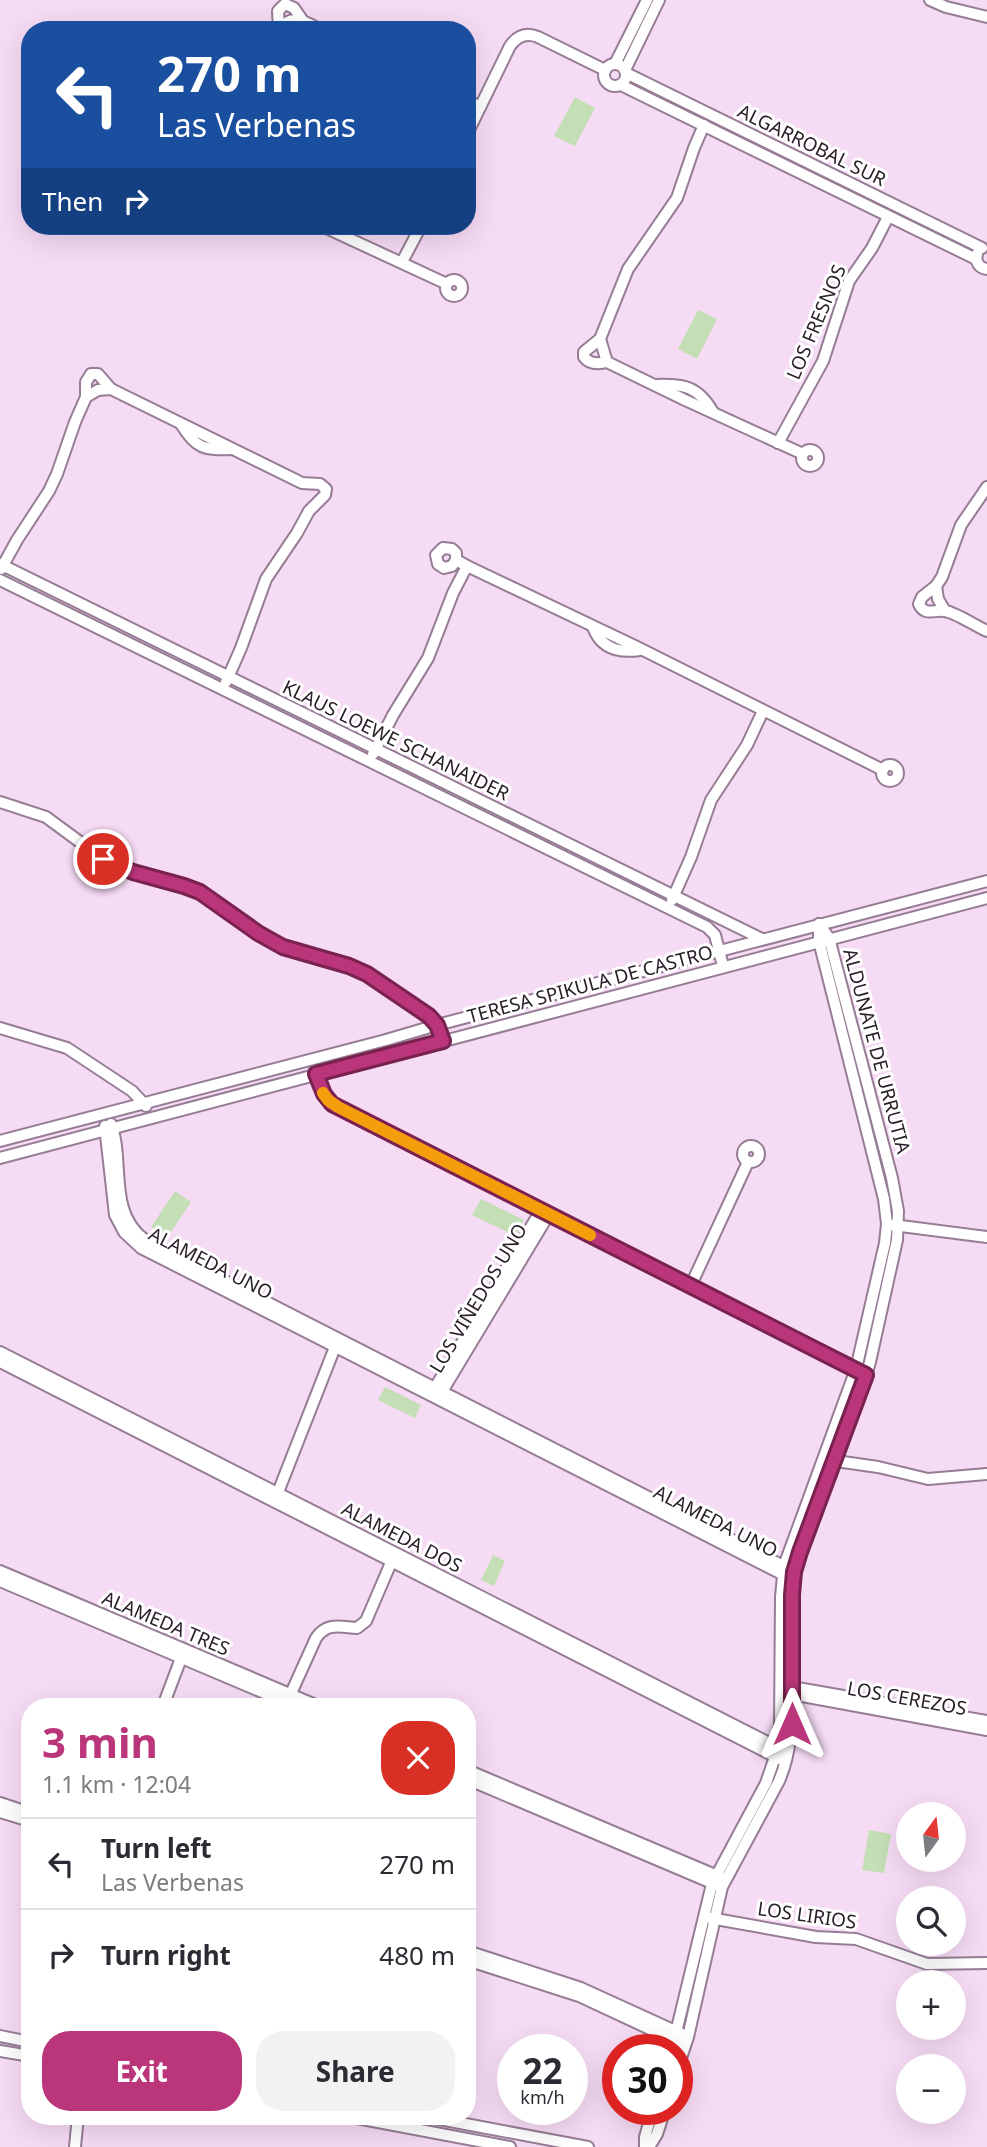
<!DOCTYPE html>
<meta charset="utf-8">
<style>
:root{--surface:#fff;--page:#f2f2f3;--text:#2b2b33;--muted:#7c7c81;--line:#e1e1e2;--accent:#ba357a}
body{margin:0;font-family:"Noto Sans",sans-serif;background:var(--page);color:var(--text);height:100vh;display:flex;flex-direction:column;font-size:26px;white-space:nowrap}
*{box-sizing:border-box;margin:0}
p{font-size:23px;color:var(--muted)}
.icon{flex:none;width:38px;height:38px;fill:none;stroke:currentColor;stroke-width:2;stroke-linecap:round;stroke-linejoin:round}
.map{position:relative;flex:1;overflow:hidden}
.details{position:absolute;left:21px;top:1698px;width:455px;height:427px;display:flex;flex-direction:column;background:var(--surface);border-radius:28px;box-shadow:0 7px 28px #0002}
.details>*{flex:none}
.hud{position:absolute;left:21px;top:21px;width:455px;height:214px;border-radius:28px;box-shadow:0 7px 28px #0002;background:#1a4fa0;color:#fff;overflow:hidden}
.needle{width:46px;rotate:15deg}
.buttons{position:absolute;left:896px;top:1802px;display:grid;gap:14px}
.buttons a{display:grid;place-items:center;width:70px;height:70px;border-radius:50%;background:var(--surface);box-shadow:0 7px 28px #0002;font-size:35px}
.speed{position:absolute;left:497px;top:2034px;display:flex;gap:14px;font-size:35px;font-weight:700;text-align:center}
.speed>*{display:grid;place-content:center;width:91px;height:91px;border-radius:50%;background:var(--surface);box-shadow:0 7px 28px #0002;line-height:1}
.speed small{font-size:18px;font-weight:400}
.speed .limit{border:10px solid #d22;background:#fff;color:#111}
.pin{position:absolute;display:grid;place-items:center;width:60px;height:60px;color:#fff;margin:-30px;border:4px solid #fff;border-radius:50%;box-shadow:0 2px 7px #0007}
.me{position:absolute;width:77px;margin:-38px;rotate:0deg;stroke-linejoin:round;filter:drop-shadow(0 0 5px #0008)}
.turn{display:flex;align-items:center;gap:24px;height:147px;padding:0 21px;font-size:32px}
.turn .icon{width:91px;height:91px;stroke-width:2.5}
.turn b{display:block;font-size:49px;line-height:60px}
.then{display:flex;align-items:center;height:66px;padding:0 21px;background:#0003;gap:14px;font-size:26px}
.round{display:grid;place-items:center;flex:none;width:74px;height:74px;border-radius:28px;background:var(--page)}
.overview{display:flex;align-items:center;justify-content:space-between;height:119px;padding:0 21px}
h1{font-size:42px;font-weight:700;line-height:52px;color:var(--accent)}
.button{display:flex;gap:14px;margin-top:auto;padding:14px 21px}
.button a{flex:1;height:80px;border-radius:28px;background:var(--accent);color:#fff;font-size:28px;font-weight:700;line-height:80px;text-align:center}
.button a+a{background:var(--page);color:var(--text)}
ul{padding:0;list-style:none}
li{display:flex;align-items:center;gap:21px;height:91px;padding:0 21px;border-top:2px solid var(--line)}
li div{flex:1}
li b{display:block;font-size:26px}
li em{font-style:normal}
.map>svg:first-child{display:block}
</style>
<div class="map">
<svg width="987" height="2147" viewBox="0 0 987 2147">
<rect width="100%" height="100%" fill="#f6dbf5"/>
<g fill="#c4dfb5">
<path d="M575 97 595 108 575 146 554 136Z"/>
<path d="M698 310 717 319 697 359 678 349Z"/>
<path d="M175 1191 191 1202 167 1238 151 1227Z"/>
<path d="M481 1199 524 1220 516 1236 472 1215Z"/>
<path d="M385 1387 421 1405 415 1418 378 1400Z"/>
<path d="M493 1555 505 1561 494 1586 481 1580Z"/>
<path d="M869 1830 891 1834 884 1873 862 1870Z"/>
</g>
<g fill="none" stroke-linecap="round" stroke-linejoin="round">
<defs>
<g id="minor">
<path d="M930 0 946 7 987 17"/>
<path d="M279 29 278 11 285 4 294 8 303 21"/>
<path d="M279 30C291 12 306 22 321 30"/>
<circle cx="615" cy="75" r="11"/>
<path d="M615 64 647 0"/>
<path d="M625 70 659 0"/>
<path d="M626 73 982 248"/>
<path d="M621 85 976 259"/>
<path d="M467 100 480 107"/>
<path d="M467 134 510 46C517 36 526 32 538 37L605 70"/>
<path d="M322 226 447 284"/>
<path d="M977 254C975 262 979 268 987 269"/>
<path d="M402 262 421 226"/>
<circle cx="454" cy="288" r="8"/>
<path d="M600 339 607 362 685 400 803 454"/>
<path d="M607 362C599 364 590 365 584 357V352L600 339 628 269 677 198 694 148 704 125"/>
<path d="M656 385C684 384 698 386 713 412"/>
<path d="M86 397 98 390 111 389 302 483 320 484 326 489 325 495 309 511 297 533 266 579 241 648 226 682"/>
<path d="M181 424C196 449 204 450 232 449"/>
<path d="M778 443 823 361 849 281 872 248 888 217"/>
<circle cx="810" cy="458" r="8"/>
<path d="M987 487 961 525 942 577 936 586 922 597 919 604C925 617 934 609 945 611 957 613 975 626 987 631"/>
<path d="M456 560 452 566 444 568 438 564 436 555 443 548 452 549 456 553V560L467 566 635 646 883 770"/>
<path d="M0 564 762 939"/>
<path d="M1 569 17 540 49 491 57 474 75 422 86 397V382L91 374H98L111 389"/>
<path d="M0 580 707 927 715 935 723 966"/>
<path d="M936 586 938 599 945 611"/>
<path d="M593 627C601 649 619 653 640 650"/>
<path d="M373 754 393 715 428 658 453 593 467 566"/>
<circle cx="890" cy="773" r="8"/>
<path d="M0 802 46 817 103 859 117 866 200 892 274 943 362 971 420 1009 429 1016 439 1029"/>
<path d="M672 900 691 857 711 800 747 745 763 711"/>
<path d="M0 1028 67 1048 132 1091 146 1106"/>
<path d="M315 1070 323 1095 338 1107 861 1372"/>
<path d="M111 1124C125 1163 107 1212 145 1240L789 1569"/>
<path d="M105 1126 115 1215 124 1232 141 1248 788 1577"/>
<path d="M0 1141 386 1040 437 1025 987 881"/>
<circle cx="751" cy="1154" r="8"/>
<path d="M0 1158 987 898"/>
<path d="M893 1225 987 1237"/>
<path d="M691 1285 748 1162"/>
<path d="M0 1352 783 1750"/>
<path d="M0 1362 780 1759"/>
<path d="M433 1391 541 1210"/>
<path d="M440 1395 549 1214"/>
<path d="M829 1460 878 1467 928 1479 987 1474"/>
<path d="M275 1500 337 1342"/>
<path d="M0 1571 318 1706"/>
<path d="M0 1581 295 1706"/>
<path d="M786 1686 987 1721"/>
<path d="M786 1693 987 1730"/>
<path d="M288 1700 316 1638C327 1622 340 1627 357 1628L366 1621 393 1558"/>
<path d="M163 1706 183 1653"/>
<path d="M467 1770 720 1877"/>
<path d="M467 1779 719 1886"/>
<path d="M0 1803 30 1813"/>
<path d="M0 1812 30 1821"/>
<path d="M710 1918 816 1937 856 1939 927 1964 987 1963"/>
<path d="M467 1951 581 1988 682 2034"/>
<path d="M467 1960 579 1996 680 2043"/>
<path d="M0 2036 30 2042"/>
<path d="M672 2049 712 1884 766 1783 775 1757 780 1725 781 1597 784 1566 856 1369 885 1243 887 1224 884 1199 819 941V924"/>
<path d="M0 2051 30 2056"/>
<path d="M677 2070 688 2037 722 1887 779 1781C791 1753 792 1726 792 1696 791 1649 786 1597 800 1552L864 1383 870 1362 897 1240 898 1211 892 1178 829 938 819 924"/>
<path d="M346 2116 510 2147"/>
<path d="M423 2116 588 2147"/>
<path d="M75 2147 78 2116"/>
<path d="M645 2147V2137L653 2109"/>
<path d="M649 2147 657 2134 665 2109"/>
</g>
</defs>
<use href="#minor" stroke="#967d95" stroke-width="14"/>
<use href="#minor" stroke="#fff" stroke-width="10"/>
</g>
<g fill="none" stroke-linecap="round" stroke-linejoin="round">
<defs>
<path id="route" d="M103 859 133 872 184 886 200 892 258 933 283 947 349 966 367 974 429 1016 437 1025 443 1041 316 1074 324 1094 332 1104 866 1375 800 1552 794 1572 792 1595V1724"/>
</defs>
<use href="#route" stroke="#79224f" stroke-width="18"/>
<use href="#route" stroke="#ba357a" stroke-width="12"/>
<path stroke="#f59e0b" stroke-width="12" d="M323 1093 328 1100 338 1107 590 1235"/>
</g>
<g text-anchor="middle" stroke-width="6" stroke-linejoin="round" paint-order="stroke">
<g font-size="19" fill="#2a202a" stroke="#fff">
<text transform="translate(812 145) rotate(26)" y="7">ALGARROBAL SUR</text>
<text transform="translate(816 322) rotate(-67)" y="7">LOS FRESNOS</text>
<text transform="translate(396 740) rotate(26)" y="7">KLAUS LOEWE SCHANAIDER</text>
<text transform="translate(590 984) rotate(-15)" y="7">TERESA SPIKULA DE CASTRO</text>
<text transform="translate(877 1051) rotate(75)" y="7">ALDUNATE DE URRUTIA</text>
<text transform="translate(211 1263) rotate(27)" y="7">ALAMEDA UNO</text>
<text transform="translate(478 1298) rotate(-59)" y="7">LOS VIÑEDOS UNO</text>
<text transform="translate(716 1521) rotate(27)" y="7">ALAMEDA UNO</text>
<text transform="translate(402 1537) rotate(27)" y="7">ALAMEDA DOS</text>
<text transform="translate(166 1623) rotate(23)" y="7">ALAMEDA TRES</text>
<text transform="translate(907 1698) rotate(10)" y="7">LOS CEREZOS</text>
<text transform="translate(807 1915) rotate(8)" y="7">LOS LIRIOS</text>
</g>
</g>
</svg>
<div class="buttons">
<a><svg class="needle" viewBox="-14 -14 28 28"><path d="M0-13l5 13h-10z" fill="#e53935"/><path d="M0 13l5-13h-10z" fill="#7c7c81"/></svg></a>
<a><svg class="icon" aria-label="search" viewBox="0 0 24 24"><circle cx="10" cy="10" r="6"/><path d="M15 15l6 6"/></svg></a>
<a>+</a>
<a>−</a>
</div>
<div class="speed"><div>22<small>km/h</small></div><div class="limit">30</div></div>
<div class="pin" style="left:103px;top:859px;background:#d93025"><svg class="icon" aria-label="arrive" viewBox="0 0 24 24"><path d="M6 21V4h12l-3 4 3 4H6"/></svg></div>
<svg class="me" style="left:792px;top:1724px" viewBox="-20 -20 40 40"><path d="M0-17L14 15 0 8-14 15z" fill="#ba357a" stroke="#fff" stroke-width="4"/></svg>
<div class="hud">
<div class="turn"><svg class="icon" aria-label="left" viewBox="0 0 24 24"><path d="M17 20v-9H6M10 6l-5 5 5 5"/></svg><div><b>270 m</b>Las Verbenas</div></div>
<div class="then">Then<svg class="icon" aria-label="right" viewBox="0 0 24 24"><path d="M7 20v-9h11M14 6l5 5-5 5"/></svg></div>
</div>
<section class="details">
<div class="overview"><div><h1>3 min</h1><p>1.1 km · 12:04</p></div><a class="round" style="background:#d93025;color:#fff"><svg class="icon" aria-label="close" viewBox="0 0 24 24"><path d="M6 6l12 12M18 6L6 18"/></svg></a></div>
<ul>
<li><svg class="icon" aria-label="left" viewBox="0 0 24 24"><path d="M17 20v-9H6M10 6l-5 5 5 5"/></svg><div><b>Turn left</b><p>Las Verbenas</p></div><em>270 m</em></li>
<li><svg class="icon" aria-label="right" viewBox="0 0 24 24"><path d="M7 20v-9h11M14 6l5 5-5 5"/></svg><div><b>Turn right</b></div><em>480 m</em></li>
</ul>
<div class="button"><a>Exit</a><a>Share</a></div>
</section>
</div>
